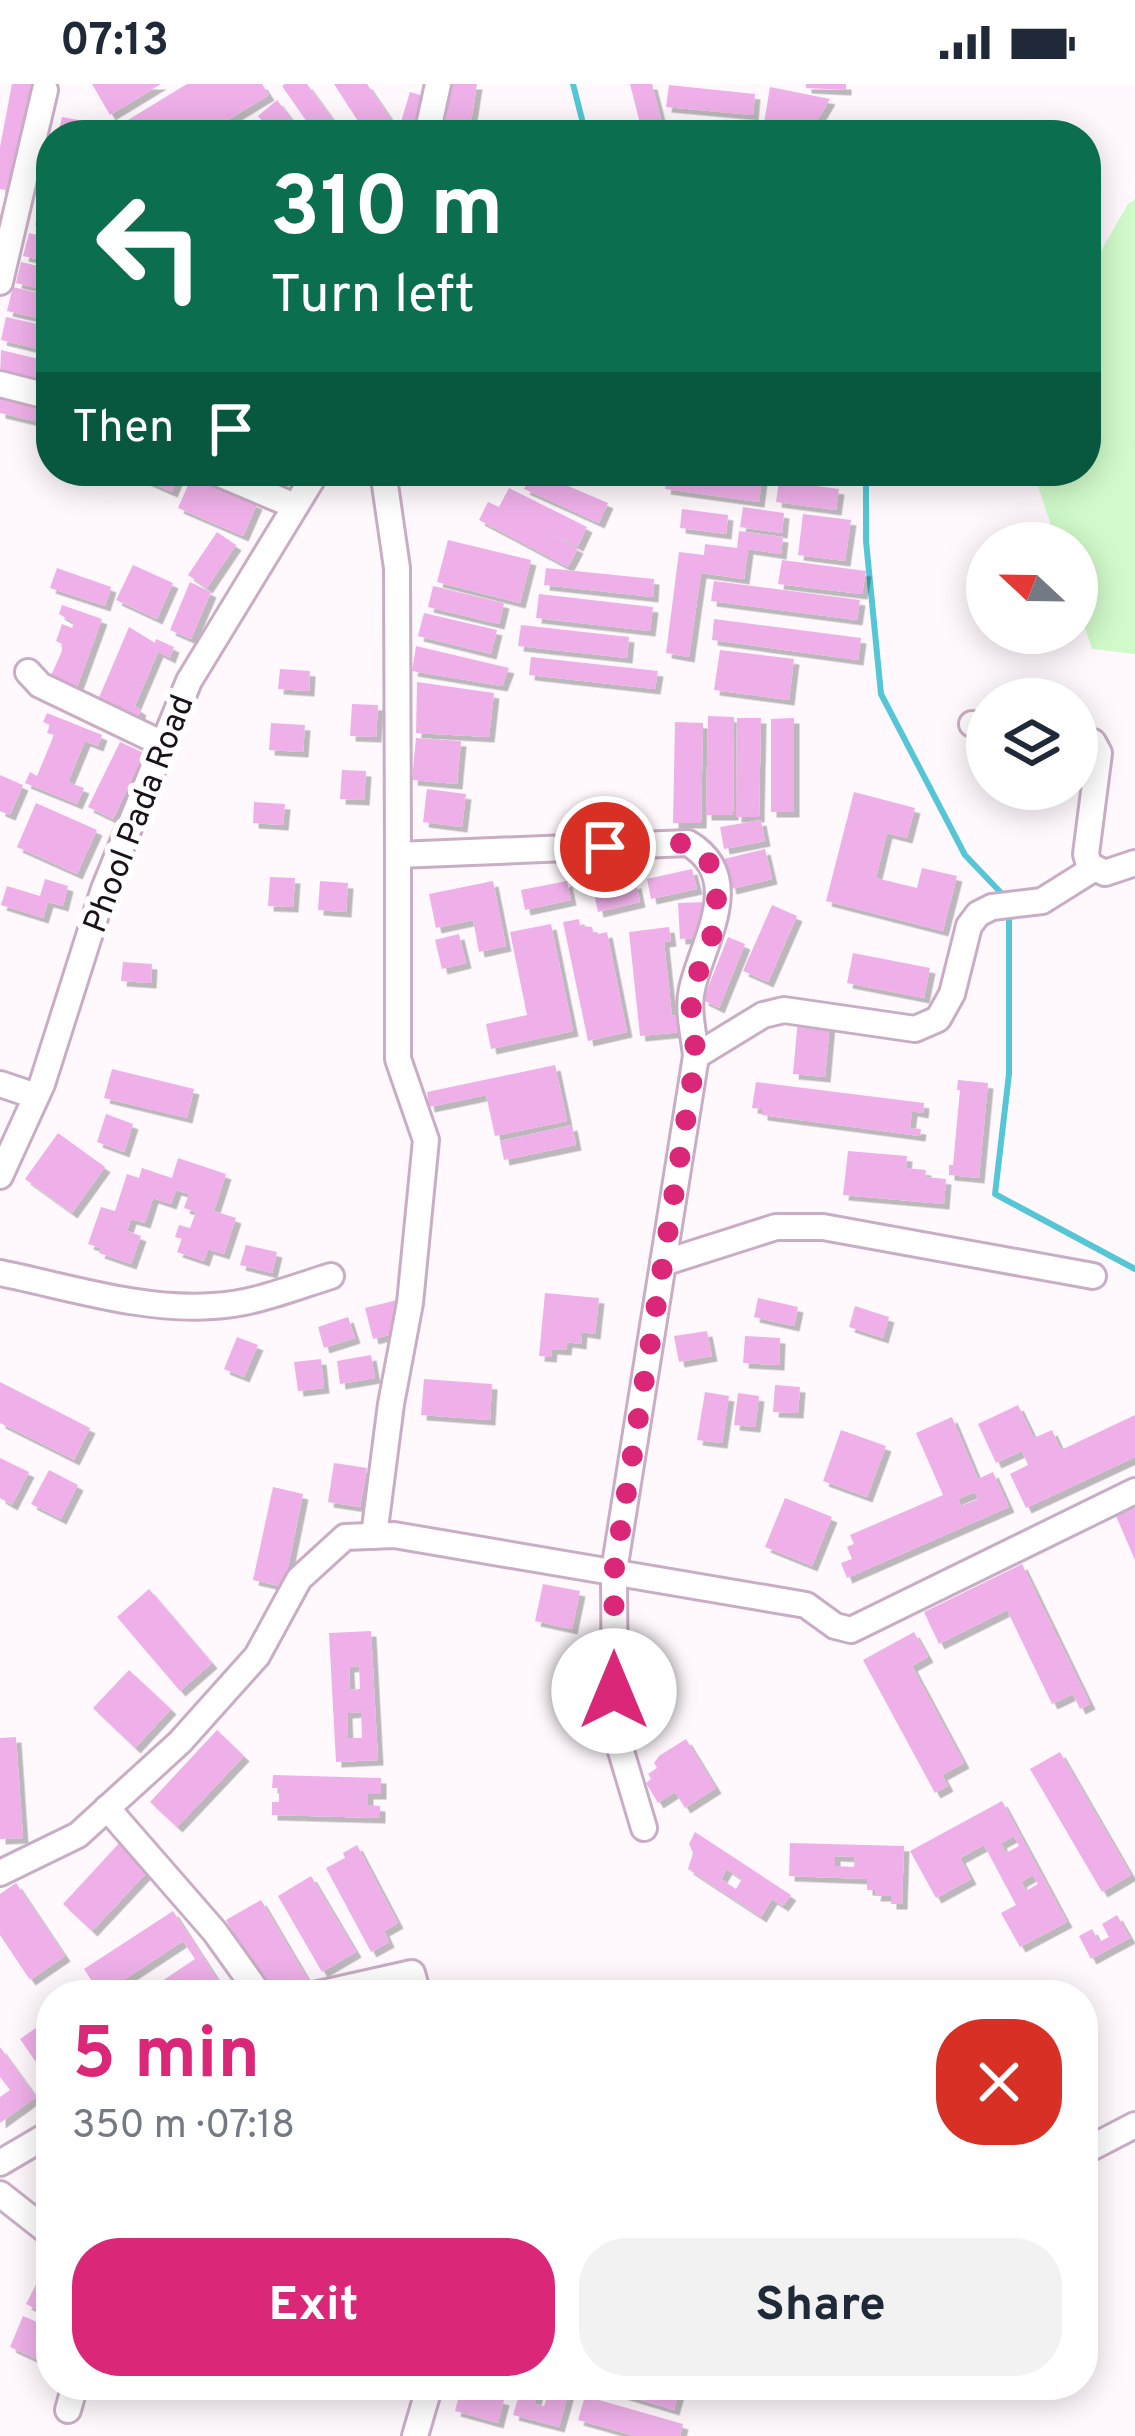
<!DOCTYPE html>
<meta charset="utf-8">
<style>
:root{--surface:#fff;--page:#f2f2f3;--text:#1f2937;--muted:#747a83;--accent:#db2777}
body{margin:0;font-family:Overpass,sans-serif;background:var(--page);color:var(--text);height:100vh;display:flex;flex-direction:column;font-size:45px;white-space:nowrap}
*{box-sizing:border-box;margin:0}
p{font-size:39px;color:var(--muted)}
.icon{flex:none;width:66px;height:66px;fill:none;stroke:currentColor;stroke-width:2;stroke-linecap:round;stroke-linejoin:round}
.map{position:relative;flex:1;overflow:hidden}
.side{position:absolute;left:36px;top:1896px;width:1062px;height:420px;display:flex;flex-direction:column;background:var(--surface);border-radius:48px;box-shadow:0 6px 30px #0003}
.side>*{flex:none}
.hud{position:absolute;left:36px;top:36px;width:1065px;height:366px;border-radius:48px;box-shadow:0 6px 30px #0003;background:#0b6e4f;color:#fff;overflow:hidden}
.needle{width:78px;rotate:292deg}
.controls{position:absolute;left:966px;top:438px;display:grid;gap:24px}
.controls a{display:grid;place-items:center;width:132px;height:132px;border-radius:50%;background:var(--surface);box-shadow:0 6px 30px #0003;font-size:60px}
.pin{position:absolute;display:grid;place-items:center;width:102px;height:102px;color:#fff;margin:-51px;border:6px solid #fff;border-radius:50%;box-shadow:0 3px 12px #0007}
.me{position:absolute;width:132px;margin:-66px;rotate:0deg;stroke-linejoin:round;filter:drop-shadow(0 0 9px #0008)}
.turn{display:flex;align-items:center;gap:42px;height:252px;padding:0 36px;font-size:54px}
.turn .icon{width:156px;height:156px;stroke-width:2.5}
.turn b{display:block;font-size:84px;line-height:102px}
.then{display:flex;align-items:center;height:114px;padding:0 36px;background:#0003;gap:24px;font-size:45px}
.round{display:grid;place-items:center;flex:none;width:126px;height:126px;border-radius:48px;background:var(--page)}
.head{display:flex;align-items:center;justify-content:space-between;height:204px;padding:0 36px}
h1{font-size:72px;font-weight:700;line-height:90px;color:var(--accent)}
.cta{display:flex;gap:24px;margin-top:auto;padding:24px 36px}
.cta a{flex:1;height:138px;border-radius:48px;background:var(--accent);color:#fff;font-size:48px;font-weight:700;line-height:138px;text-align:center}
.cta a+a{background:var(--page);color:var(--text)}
.status{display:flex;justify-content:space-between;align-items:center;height:84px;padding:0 60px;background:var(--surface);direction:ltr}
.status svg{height:33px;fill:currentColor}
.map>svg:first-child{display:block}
</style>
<div class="status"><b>07:13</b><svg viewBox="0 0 49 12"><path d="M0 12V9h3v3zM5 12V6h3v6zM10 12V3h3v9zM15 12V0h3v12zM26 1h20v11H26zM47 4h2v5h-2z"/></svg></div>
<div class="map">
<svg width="1135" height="2352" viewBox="0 0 1135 2352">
<defs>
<filter id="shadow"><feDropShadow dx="5.5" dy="5.5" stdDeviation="0" flood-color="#0004"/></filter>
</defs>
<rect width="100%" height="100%" fill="#fff9fe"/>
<path fill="#d0fac9" d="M1135 115V570L1092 565 1077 520V459H1057L1033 387H1086V193L1128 120Z"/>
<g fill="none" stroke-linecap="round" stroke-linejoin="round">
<g stroke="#55c6d6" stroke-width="6">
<path d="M573 0 586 51"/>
<path d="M866 387V457L881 610 965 771 1006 814"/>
<path d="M1009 826V990L995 1110 1135 1185"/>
</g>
</g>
<g fill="#efb0e9" fill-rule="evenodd" filter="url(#shadow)">
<path d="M12 0H39L18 108 0 105V63Z"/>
<path d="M92 0H161L110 31Z"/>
<path d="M187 0H262L269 11 203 51H130L123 39Z"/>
<path d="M285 0H307L344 51H316L282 2Z"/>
<path d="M334 0H367L392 37 367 51Z"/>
<path d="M452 0H477L469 51H443Z"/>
<path d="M630 0H652L665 51H643Z"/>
<path d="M806 0H846V6L806 4Z"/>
<path d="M669 1 755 10 753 31 666 23Z"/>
<path d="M770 3 830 15 809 51H762Z"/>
<path d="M410 8 433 15 423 51H397Z"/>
<path d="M277 16 304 51H273L258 32Z"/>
<path d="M62 33 83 37 79 51H58Z"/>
<path d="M251 36 263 51H233Z"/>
<path d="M45 87 51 88V112L40 110Z"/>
<path d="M40 120 51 122V145L35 141Z"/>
<path d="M29 149 51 154V178L23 172Z"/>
<path d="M21 178 51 185V207L16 199Z"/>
<path d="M13 203 51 212V237L7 227Z"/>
<path d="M6 233 51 243V268L1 256Z"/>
<path d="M1 266 51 278V303L0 291Z"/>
<path d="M0 307 51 322 47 340 0 329Z"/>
<path d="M124 387H181L172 408Z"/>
<path d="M533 387 608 419 599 439 524 405Z"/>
<path d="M668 387 762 395 759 418 665 405Z"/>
<path d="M798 387H839L838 395Z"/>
<path d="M192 392 257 420 243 452 178 424Z"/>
<path d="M779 397 839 405 836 426 776 418Z"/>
<path d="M509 404 587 443 578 462 545 447 578 464 568 483 479 436 488 418 499 423Z"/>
<path d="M743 423 784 429 782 449 740 443Z"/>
<path d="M682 425 728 431 726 450 680 444Z"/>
<path d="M803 430 851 436 845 477 798 471Z"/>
<path d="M739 447 783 453 781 470 748 465 744 495 701 489 689 573 666 569 679 468 704 471 705 460 737 464Z"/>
<path d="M217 448 236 461 207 504 188 491Z"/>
<path d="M448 456 531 476 520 519 437 498Z"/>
<path d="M782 476 866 487 862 510 778 500Z"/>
<path d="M133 481 173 499 157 535 116 516Z"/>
<path d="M57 484 111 503 105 522 50 504Z"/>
<path d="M546 484 654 495 653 513 544 501Z"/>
<path d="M714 497 860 516 857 536 711 517Z"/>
<path d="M190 498 211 508 191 555 170 546Z"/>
<path d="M433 502 504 519 499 540 428 523Z"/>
<path d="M539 510 653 523 650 547 536 534Z"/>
<path d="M62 521 102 535 76 606 49 596 62 567V560L56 557 62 540 72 544 74 539 59 530Z"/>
<path d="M424 529 497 546 491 570 418 552Z"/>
<path d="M714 535 861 554 858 576 712 556Z"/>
<path d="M521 541 629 553 627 574 518 562Z"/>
<path d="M129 543 155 559 156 555 174 563 170 574 158 568 135 622 141 626 138 633 98 616Z"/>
<path d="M416 562 509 584 502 602 412 587Z"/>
<path d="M720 566 794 575 789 616 714 606Z"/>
<path d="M531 573 658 587 655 605 529 591Z"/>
<path d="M280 585 310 587 309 607 278 605Z"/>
<path d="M417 598 494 609 489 653 416 649Z"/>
<path d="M352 620 378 621 376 653 350 652Z"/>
<path d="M47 629 102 651 98 662 85 657 68 698 84 704 77 720 25 699 30 688 37 692 54 651 47 649 50 641 43 638Z"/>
<path d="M708 632 734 633 733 731H706Z"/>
<path d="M737 634H761L759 733H736Z"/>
<path d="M794 634V728H771V635Z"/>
<path d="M675 638 703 639 701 739H673Z"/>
<path d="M271 639 305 641 303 668 269 666Z"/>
<path d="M416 654 461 657 457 700 412 696Z"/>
<path d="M120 658 144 669 113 735 88 723Z"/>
<path d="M342 686 366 687 364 716 340 715Z"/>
<path d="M0 691 23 701 10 731 0 727Z"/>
<path d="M427 705 466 710 462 743 423 738Z"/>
<path d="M854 708 915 724 907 754 887 749 876 794 917 804 922 784 957 792 943 847 826 817Z"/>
<path d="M254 718 285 720 283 741 253 739Z"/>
<path d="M36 719 97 746 77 790 17 763Z"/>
<path d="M761 736 765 757 724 765 720 743Z"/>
<path d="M765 765 772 795 731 805 724 775Z"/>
<path d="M692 785 697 805 651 815 647 795Z"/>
<path d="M270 793 295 794 293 823 268 822Z"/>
<path d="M45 795 68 802 63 822 48 818 43 834 1 821 7 802 40 812Z"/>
<path d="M320 797 348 799 346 828 318 826Z"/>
<path d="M493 797 506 862 479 868 473 836 436 844 429 810Z"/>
<path d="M567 797 571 816 525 826 521 806Z"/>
<path d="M636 799 640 818 598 828 594 809Z"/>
<path d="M706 818 707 833H701L699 854 680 855 678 819Z"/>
<path d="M772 821 797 832 768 898 743 887Z"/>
<path d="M579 835 580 842 592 843 594 851 607 848 627 948 588 957 563 838Z"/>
<path d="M551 840 573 947 491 965 486 940 527 931 510 848Z"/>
<path d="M669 843 671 857 664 858 672 932 679 931 681 948 640 952 629 848Z"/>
<path d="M459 850 466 879 442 885 435 856Z"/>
<path d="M728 853 745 860 719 924 703 916Z"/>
<path d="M853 869 930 884 924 914 847 899Z"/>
<path d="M123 878 152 880 151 899 121 897Z"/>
<path d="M798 935 830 938 825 993 793 990Z"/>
<path d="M555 981 567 1037 495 1052 486 1011 429 1023 427 1008Z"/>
<path d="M112 985 194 1005 187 1034 104 1014Z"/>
<path d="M958 996 988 999 979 1094 949 1091V1081H953L960 1006H957Z"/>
<path d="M756 998 924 1019 923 1029 912 1027 910 1044 921 1045 920 1052 762 1031V1025L752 1024Z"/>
<path d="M106 1030 133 1040 124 1068 97 1058Z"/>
<path d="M572 1041 576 1061 504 1076 500 1057Z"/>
<path d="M58 1049 105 1083 72 1129 25 1095Z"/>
<path d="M848 1067 907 1072 906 1084 926 1086 925 1093 946 1095 944 1120 843 1111Z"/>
<path d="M178 1074 226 1090 214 1127 236 1134 224 1170 208 1165 204 1177 177 1168 182 1155 175 1153 179 1141 190 1144 196 1128 184 1124 189 1110 176 1106 171 1120 153 1114 145 1139 131 1135 127 1147 141 1152 131 1180 99 1169 101 1164 88 1160 101 1123 115 1127 127 1090 139 1094 142 1084 172 1094Z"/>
<path d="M246 1161 277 1168 272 1189 240 1181Z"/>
<path d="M545 1209 599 1214 595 1250 582 1248 581 1260 567 1258 566 1266 552 1265 551 1273 539 1272Z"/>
<path d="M758 1214 798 1223 794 1242 754 1233Z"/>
<path d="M397 1216 405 1247 373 1255 365 1224Z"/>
<path d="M855 1222 889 1233 883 1254 849 1243Z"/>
<path d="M348 1233 355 1254 324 1264 318 1243Z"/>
<path d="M707 1247 712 1272 679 1278 674 1252Z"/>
<path d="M745 1252 780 1254 779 1281 743 1279Z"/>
<path d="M237 1253 258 1261 244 1293 224 1285Z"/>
<path d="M371 1271 375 1294 340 1300 337 1277Z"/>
<path d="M321 1275 324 1304 298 1307 294 1278Z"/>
<path d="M424 1295 492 1300 490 1336 421 1331Z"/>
<path d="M0 1298 90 1344 74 1376 0 1339Z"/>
<path d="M775 1301 800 1303 798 1329 773 1328Z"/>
<path d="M705 1308 729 1312 722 1359 697 1356Z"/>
<path d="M738 1309 759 1312 755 1343 734 1341Z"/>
<path d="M1018 1321 1034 1354 1052 1346 1061 1366 1135 1331V1373L1026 1424 1010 1390 1028 1381 1022 1367 996 1379 978 1340Z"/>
<path d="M952 1333 978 1395 993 1388 1009 1423 847 1494 841 1479 852 1475 847 1463 854 1460 850 1451 943 1411 916 1349ZM975 1408 978 1415 961 1422 958 1415Z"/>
<path d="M841 1346 886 1362 867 1413 823 1397Z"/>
<path d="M0 1374 29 1388 12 1421 0 1414Z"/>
<path d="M334 1379 367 1384 360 1423 328 1418Z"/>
<path d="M49 1386 78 1401 61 1435 31 1420Z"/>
<path d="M273 1403 303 1410 284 1503 253 1496Z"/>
<path d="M785 1414 832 1433 812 1482 765 1463Z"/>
<path d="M1135 1424V1476L1116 1432Z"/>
<path d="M1022 1480 1090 1620 1080 1625 1073 1610 1052 1620 1007 1526 939 1560 924 1528Z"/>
<path d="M543 1500 580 1507 572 1545 535 1537Z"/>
<path d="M149 1505 212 1579 180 1607 117 1533Z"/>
<path d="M371 1547 378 1676 336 1678 329 1549ZM359 1582 360 1605 350 1606 349 1583ZM361 1628 362 1654H348L347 1629Z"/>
<path d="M914 1548 928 1573 912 1582 964 1679 942 1691 948 1702 935 1709 863 1576Z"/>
<path d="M129 1586 171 1625 135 1664 93 1624Z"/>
<path d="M217 1646 244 1672 177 1743 150 1718Z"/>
<path d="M16 1653 23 1754 0 1755V1654Z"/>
<path d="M686 1655 716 1704 685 1724 675 1708 658 1719 646 1699 651 1695 648 1690 657 1684 654 1679 659 1672Z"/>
<path d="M1060 1668 1131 1791 1102 1808 1030 1685Z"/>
<path d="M273 1691 381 1694V1710H368V1721L380 1722V1734L272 1731V1718H279V1704H272Z"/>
<path d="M1002 1717 1067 1838 1020 1863 1001 1829 1016 1821 984 1761 960 1774 971 1795 936 1814 910 1767ZM1014 1752 1019 1762 1006 1769 1001 1759ZM1033 1791 1038 1800 1026 1807 1021 1798Z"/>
<path d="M695 1748 791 1811 783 1822 772 1815 761 1833 688 1785 693 1769 689 1760ZM727 1785 742 1795 736 1805 721 1795Z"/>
<path d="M122 1756 151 1784 92 1847 63 1820Z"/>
<path d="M790 1759 904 1762 902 1820H891V1812H875L876 1806H867V1795L789 1792ZM835 1772 855 1773 854 1783 835 1782Z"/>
<path d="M357 1761 398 1839 384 1847 389 1858 371 1868 326 1784 345 1774 343 1769Z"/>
<path d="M311 1792 356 1868 322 1888 278 1812Z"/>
<path d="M16 1799 65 1872 30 1896 0 1851V1810Z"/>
<path d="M261 1816 308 1896 283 1911H270L226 1836Z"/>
<path d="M173 1827 219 1898 199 1911H141L195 1875 183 1857 110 1905 115 1911H101L84 1885Z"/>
<path d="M1117 1831 1130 1854 1091 1875 1079 1852 1092 1845 1099 1858 1109 1853 1102 1840Z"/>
<path d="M46 1937 51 1944V2000L20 1955Z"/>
<path d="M0 1963 36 2013 0 2039V2013L10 2006 0 1993Z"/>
<path d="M42 2189 51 2193V2233L26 2220Z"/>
<path d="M23 2232 51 2244V2282L10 2263Z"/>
<path d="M522 2301H540L535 2320 544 2322 550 2303 569 2308 559 2343 513 2331Z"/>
<path d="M591 2301H681L674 2326Z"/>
<path d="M700 2301H802L803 2305 702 2309Z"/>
<path d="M461 2304 504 2316 498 2339 455 2327Z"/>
<path d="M585 2312 683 2340 680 2352H635L578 2336Z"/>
</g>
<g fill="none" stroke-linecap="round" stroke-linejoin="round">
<defs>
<g id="minor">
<path d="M427 51 438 0"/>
<path d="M0 198 45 6"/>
<path d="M0 300 51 313"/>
<path d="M212 387 295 422"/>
<path d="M383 387 397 484 398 771 688 759C747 794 702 858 692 905 687 925 694 951 696 972L614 1487 615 1647 644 1744"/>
<path d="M28 588 40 601 163 660"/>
<path d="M972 640 987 642"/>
<path d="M1077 653 1093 658 1099 669 1086 770 1089 781 1105 789 1135 779"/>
<path d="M696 972 763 931 784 926 915 945 938 935 952 910 969 842 978 830 992 823 1042 817 1093 785"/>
<path d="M0 1000 36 1012"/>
<path d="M0 1092 42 1000 104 805 189 597 317 387"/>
<path d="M663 1179 776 1143H823L1093 1192"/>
<path d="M0 1189C69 1203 142 1227 213 1222 254 1220 292 1204 331 1192"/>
<path d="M374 1452 391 1320 410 1219 426 1056 398 975V771"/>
<path d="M107 1724 215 1848 260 1911"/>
<path d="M0 1789 78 1751 180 1658 257 1572 299 1495 345 1453 394 1451 806 1521 835 1542 851 1546 1135 1407"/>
<path d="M314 1911 412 1889 418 1911"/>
<path d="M1083 2068 1135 2041"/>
<path d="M0 2079 51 2049"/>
<path d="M0 2110 51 2150"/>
<path d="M68 2326 75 2301"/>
<path d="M415 2352 430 2301"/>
</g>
</defs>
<use href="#minor" stroke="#c9adc5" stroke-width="30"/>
<use href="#minor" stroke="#fff" stroke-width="24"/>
</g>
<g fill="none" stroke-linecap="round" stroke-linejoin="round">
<path stroke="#db2777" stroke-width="21" stroke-dasharray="0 37.8" d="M605 763 688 759 704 768 716 794 717 838 690 911 696 972 614 1487V1607"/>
</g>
<g text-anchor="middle" stroke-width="12" stroke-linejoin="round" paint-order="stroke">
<g font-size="33" fill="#1a1119" stroke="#fff">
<text transform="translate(137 729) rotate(-69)" y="12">Phool Pada Road</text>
</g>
</g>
</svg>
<div class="controls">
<a><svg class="needle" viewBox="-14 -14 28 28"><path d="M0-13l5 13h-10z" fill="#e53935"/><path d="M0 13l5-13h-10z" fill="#747a83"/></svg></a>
<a><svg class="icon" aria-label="layers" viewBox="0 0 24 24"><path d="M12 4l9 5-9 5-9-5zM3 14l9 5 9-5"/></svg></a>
</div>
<div class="pin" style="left:605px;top:763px;background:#d93025"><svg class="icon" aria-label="arrive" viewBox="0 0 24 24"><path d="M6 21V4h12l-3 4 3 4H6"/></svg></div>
<svg class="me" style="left:614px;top:1607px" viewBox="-20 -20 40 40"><circle r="19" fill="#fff"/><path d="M0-13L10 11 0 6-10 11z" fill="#db2777"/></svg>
<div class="hud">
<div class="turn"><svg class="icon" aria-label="left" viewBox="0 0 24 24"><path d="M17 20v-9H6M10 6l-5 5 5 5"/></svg><div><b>310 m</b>Turn left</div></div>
<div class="then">Then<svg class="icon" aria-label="arrive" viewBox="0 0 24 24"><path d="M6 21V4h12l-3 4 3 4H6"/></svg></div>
</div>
<section class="side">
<div class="head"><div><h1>5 min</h1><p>350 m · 07:18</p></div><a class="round" style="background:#d93025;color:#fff"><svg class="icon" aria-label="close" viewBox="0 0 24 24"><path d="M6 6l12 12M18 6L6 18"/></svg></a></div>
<div class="cta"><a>Exit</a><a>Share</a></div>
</section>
</div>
